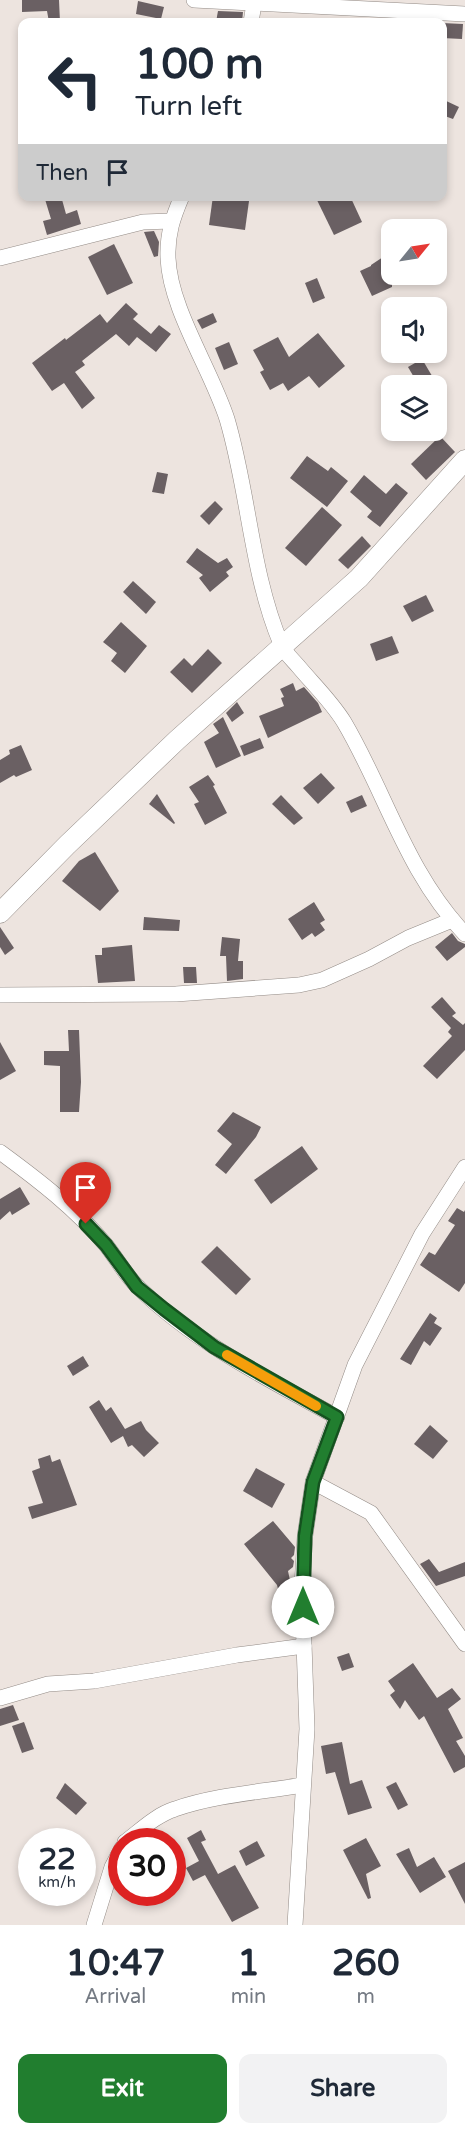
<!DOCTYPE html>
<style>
:root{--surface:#fff;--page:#f2f2f3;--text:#1f2937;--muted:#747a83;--accent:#217e2f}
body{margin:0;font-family:"Varela Round",sans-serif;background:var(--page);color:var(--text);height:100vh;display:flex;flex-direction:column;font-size:22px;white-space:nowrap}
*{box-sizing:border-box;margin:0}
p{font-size:20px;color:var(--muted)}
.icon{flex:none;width:33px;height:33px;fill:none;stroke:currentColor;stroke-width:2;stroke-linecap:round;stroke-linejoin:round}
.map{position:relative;height:1925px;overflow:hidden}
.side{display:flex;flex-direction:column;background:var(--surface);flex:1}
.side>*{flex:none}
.top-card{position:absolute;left:18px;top:18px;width:429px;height:183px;border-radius:12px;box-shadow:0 3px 9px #0003;background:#fff;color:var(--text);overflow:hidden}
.needle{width:39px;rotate:60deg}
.controls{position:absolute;left:381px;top:219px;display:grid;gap:12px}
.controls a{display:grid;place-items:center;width:66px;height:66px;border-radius:12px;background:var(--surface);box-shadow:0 3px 9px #0003;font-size:30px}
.speed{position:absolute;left:18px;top:1828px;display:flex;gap:12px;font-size:30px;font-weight:700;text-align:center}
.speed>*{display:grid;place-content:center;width:78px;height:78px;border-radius:50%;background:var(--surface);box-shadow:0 3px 9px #0003;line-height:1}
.speed small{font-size:15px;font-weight:400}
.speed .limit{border:9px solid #d22;background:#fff;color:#111}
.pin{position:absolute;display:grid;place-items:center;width:51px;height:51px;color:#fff;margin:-62px -26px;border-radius:50% 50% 50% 0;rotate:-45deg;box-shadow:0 0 6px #0007}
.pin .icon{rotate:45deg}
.me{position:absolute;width:66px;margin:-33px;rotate:0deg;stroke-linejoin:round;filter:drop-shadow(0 0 4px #0008)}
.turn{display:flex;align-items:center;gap:21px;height:126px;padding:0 18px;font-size:27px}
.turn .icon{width:78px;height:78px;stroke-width:2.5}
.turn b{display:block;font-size:42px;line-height:51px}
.then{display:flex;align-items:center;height:57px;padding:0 18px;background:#0003;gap:12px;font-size:22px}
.eta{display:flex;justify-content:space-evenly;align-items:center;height:102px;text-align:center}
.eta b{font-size:36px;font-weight:700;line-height:42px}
.cta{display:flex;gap:12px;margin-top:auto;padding:12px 18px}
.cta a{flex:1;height:69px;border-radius:12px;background:var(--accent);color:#fff;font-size:24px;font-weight:700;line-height:69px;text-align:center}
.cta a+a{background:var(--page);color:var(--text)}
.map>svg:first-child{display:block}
</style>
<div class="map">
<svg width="465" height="1925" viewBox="0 0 465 1925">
<rect width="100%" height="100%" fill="#ede4df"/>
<g fill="#6a6063">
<path d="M22 0H59L60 22H49L47 11 22 12Z"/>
<path d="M138 1 164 7 161 19 136 14Z"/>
<path d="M218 11 243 12 242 22H216Z"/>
<path d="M442 23 463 24 462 39 442 38Z"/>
<path d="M442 99 459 107 453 119 442 115Z"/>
<path d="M44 196H61L66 214 77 210 81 224 47 235 43 221 51 219Z"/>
<path d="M213 196 249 201 245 230 209 225Z"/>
<path d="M315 196H350L362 222 334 235Z"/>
<path d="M154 231 159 242 158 256 154 257 144 232Z"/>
<path d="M114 244 133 283 107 295 88 257Z"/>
<path d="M392 251V287L372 296 360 271 371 266V265Z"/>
<path d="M317 278 325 298 313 303 305 283Z"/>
<path d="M126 303 138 314 133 319 151 334 159 325 171 334 156 352 137 337 129 346 116 334 82 361 85 365 75 372 95 398 82 409 64 383 52 391 32 363 65 338 66 340 100 314 107 323Z"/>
<path d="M213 313 217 322 202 329 197 320Z"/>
<path d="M318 333 345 366 319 388 309 376 288 391 283 383 270 390 260 372 264 370 253 350 278 337 289 357Z"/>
<path d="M229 342 238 364 224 370 215 348Z"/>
<path d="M422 359 438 386H419L408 367Z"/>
<path d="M440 436 455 452 426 480 411 464Z"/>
<path d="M307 456 328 471 331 467 348 481 327 507 290 478Z"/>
<path d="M157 472 168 474 164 494 152 492Z"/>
<path d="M364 475 386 494 396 483 408 493 380 527 367 517 372 511 350 492Z"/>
<path d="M215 501 223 509 209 525 200 516Z"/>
<path d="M322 507 342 525 306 566 285 548Z"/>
<path d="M362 536 371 546 348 569 338 560Z"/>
<path d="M197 548 218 563 227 558 233 567 226 572 229 576 210 592 199 578 203 575 186 562Z"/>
<path d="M133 581 156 602 146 614 123 592Z"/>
<path d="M426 595 434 611 412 622 403 606Z"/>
<path d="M121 622 147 646 125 673 111 661 117 653 103 642Z"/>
<path d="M392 636 399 653 376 661 370 644Z"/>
<path d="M208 649 222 663 192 693 170 672 184 658 192 666Z"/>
<path d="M293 683 296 691 304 687 318 703 322 712 268 738 259 716 284 706 281 698 284 697 280 689Z"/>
<path d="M237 702 244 713 232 722 226 713Z"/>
<path d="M223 717 241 756 216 768 204 742 219 733 213 724Z"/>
<path d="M260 738 264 748 244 756 240 746Z"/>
<path d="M21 745 32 770 16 777 14 775 0 783V760L10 754 9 750Z"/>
<path d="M321 773 335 788 318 804 303 788Z"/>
<path d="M208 775 215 785 213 786 227 813 205 825 194 804 199 802 189 787Z"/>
<path d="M157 794 175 823 174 824 149 804Z"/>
<path d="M281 795 303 818 294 825 272 804Z"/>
<path d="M362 795 367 806 351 813 346 802Z"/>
<path d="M95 852 119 891 100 911 62 881 79 861Z"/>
<path d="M314 902 325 920 320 923 325 930 315 937 312 933 302 940 288 919Z"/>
<path d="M144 917 180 920 179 931 143 930Z"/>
<path d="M0 927 14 948 5 955 0 947Z"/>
<path d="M452 933 458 941 465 944V947L447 961 435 947Z"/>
<path d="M222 937 240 939 238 961H243V979L227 981 226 956H220Z"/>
<path d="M132 945 135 981 98 983 95 955H102V948Z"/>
<path d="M183 967H196L197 983H184Z"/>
<path d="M442 997 456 1013 452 1016 463 1025 465 1023V1050L437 1079 423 1066 452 1036 448 1032 451 1028 431 1007Z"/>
<path d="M68 1030H79L81 1082 79 1112H60V1066L44 1065V1051H69Z"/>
<path d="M0 1042 16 1071 0 1080Z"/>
<path d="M233 1112 261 1127 256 1137 226 1174 215 1165 232 1144 217 1131Z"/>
<path d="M302 1146 318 1169 271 1204 254 1180Z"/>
<path d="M20 1187 30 1204 12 1215 10 1211 0 1220V1199Z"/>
<path d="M457 1208 464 1212 465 1210V1283L459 1292 420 1265 429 1252 435 1255 455 1225 448 1221Z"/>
<path d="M217 1246 251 1279 236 1295 201 1262Z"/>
<path d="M430 1313 437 1318 434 1323 442 1328 430 1346 424 1341 411 1365 400 1359Z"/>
<path d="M83 1356 89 1366 73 1376 67 1366Z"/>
<path d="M99 1400 106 1411 111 1407 125 1429 141 1421 146 1430 159 1443 144 1457 132 1445 128 1447 123 1436 111 1443 89 1407Z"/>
<path d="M430 1425 448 1441 433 1459 414 1444Z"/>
<path d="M50 1455 52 1462 60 1459 77 1505 32 1519 28 1507 43 1503 32 1471 40 1468 38 1459Z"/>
<path d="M256 1468 285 1484 272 1508 243 1491Z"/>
<path d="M273 1521 295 1547 294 1555 291 1558 294 1561 293 1567 288 1571 292 1590 279 1593 277 1585 244 1544Z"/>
<path d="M429 1559 439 1572 465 1562V1576L436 1586 420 1564Z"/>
<path d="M349 1653 354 1667 342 1671 337 1657Z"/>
<path d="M413 1663 437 1698 452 1688 461 1699 448 1709 463 1738 456 1741 465 1756V1767L454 1773 424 1716 419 1720 405 1700 400 1709 390 1695 395 1691 388 1681Z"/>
<path d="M13 1705 19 1720 0 1726V1709Z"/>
<path d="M24 1722 34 1749 22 1753 12 1726Z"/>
<path d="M342 1742 350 1784 362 1780 372 1808 348 1815 335 1772 326 1774 321 1746Z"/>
<path d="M396 1782 408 1805 398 1810 386 1787Z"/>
<path d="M65 1783 87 1803 76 1815 56 1798Z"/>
<path d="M201 1830 206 1840 201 1842 218 1874 235 1865 259 1908 232 1922 205 1875 193 1881 186 1868 199 1861 187 1838Z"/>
<path d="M366 1838 381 1866 366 1874 371 1898 368 1899 343 1850Z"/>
<path d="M257 1841 265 1856 246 1866 239 1851Z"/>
<path d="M409 1848 417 1867 434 1857 446 1877 420 1893 396 1854Z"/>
<path d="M465 1862V1904L448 1871Z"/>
</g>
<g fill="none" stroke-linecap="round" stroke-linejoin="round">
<defs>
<g id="minor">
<path d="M194 0 465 14"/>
<path d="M251 22 254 4 257 0"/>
<path d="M182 196C173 217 167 234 168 258 170 309 211 369 227 419 249 493 251 573 281 644 284 652 292 659 298 666 313 684 331 701 344 722 386 793 406 872 465 934"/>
<path d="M0 258 143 222 171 221"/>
<path d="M0 995 176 994 299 985 322 980 369 959 408 938 452 920"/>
<path d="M0 1152C37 1179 76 1209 106 1245 117 1259 126 1276 139 1288 196 1343 268 1379 337 1417"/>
<path d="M313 1482 371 1513 465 1644"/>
<path d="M0 1698 48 1684 94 1681 237 1655 304 1646"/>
<path d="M125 1842C141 1830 156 1815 175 1809 215 1795 261 1792 303 1785"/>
<path d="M94 1925 112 1867 122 1848"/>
<path d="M295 1925 307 1729 302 1587 305 1536 313 1482 355 1365 422 1234 465 1167"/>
</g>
<path id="major" d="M0 913 67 845 177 740 359 578 465 460"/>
</defs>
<use href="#minor" stroke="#938b86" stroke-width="16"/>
<use href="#major" stroke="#938b86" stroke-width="21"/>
<use href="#minor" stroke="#fff" stroke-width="15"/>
<use href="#major" stroke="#fff" stroke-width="20"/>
</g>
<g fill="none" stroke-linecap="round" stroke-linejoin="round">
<defs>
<path id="route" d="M86 1224 106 1245 137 1287 164 1309 214 1347 337 1417 313 1482 305 1536 303 1607"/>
</defs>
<use href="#route" stroke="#15521f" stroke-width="15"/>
<use href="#route" stroke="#217e2f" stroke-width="10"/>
<path stroke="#f59e0b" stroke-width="10" d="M227 1355 316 1406"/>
</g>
</svg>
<div class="controls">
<a><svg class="needle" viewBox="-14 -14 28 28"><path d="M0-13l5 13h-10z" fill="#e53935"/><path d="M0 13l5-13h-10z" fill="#747a83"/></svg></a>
<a><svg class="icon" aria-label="sound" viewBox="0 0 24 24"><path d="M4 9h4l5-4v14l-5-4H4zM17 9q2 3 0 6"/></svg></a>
<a><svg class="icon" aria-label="layers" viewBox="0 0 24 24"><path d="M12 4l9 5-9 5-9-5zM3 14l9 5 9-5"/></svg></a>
</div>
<div class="speed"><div>22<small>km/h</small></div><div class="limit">30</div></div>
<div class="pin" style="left:86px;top:1224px;background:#d93025"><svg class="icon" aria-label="arrive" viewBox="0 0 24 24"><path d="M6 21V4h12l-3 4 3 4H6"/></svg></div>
<svg class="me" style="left:303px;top:1607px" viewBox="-20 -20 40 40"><circle r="19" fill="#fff"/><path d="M0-13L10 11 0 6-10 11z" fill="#217e2f"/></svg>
<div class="top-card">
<div class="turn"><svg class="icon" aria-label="left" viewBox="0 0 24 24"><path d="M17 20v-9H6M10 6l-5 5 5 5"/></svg><div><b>100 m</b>Turn left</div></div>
<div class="then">Then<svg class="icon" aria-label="arrive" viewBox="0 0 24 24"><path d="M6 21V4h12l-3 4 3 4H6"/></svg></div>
</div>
</div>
<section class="side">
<div class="eta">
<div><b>10:47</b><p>Arrival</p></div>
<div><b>1</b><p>min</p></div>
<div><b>260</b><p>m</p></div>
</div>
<div class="cta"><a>Exit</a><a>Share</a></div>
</section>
